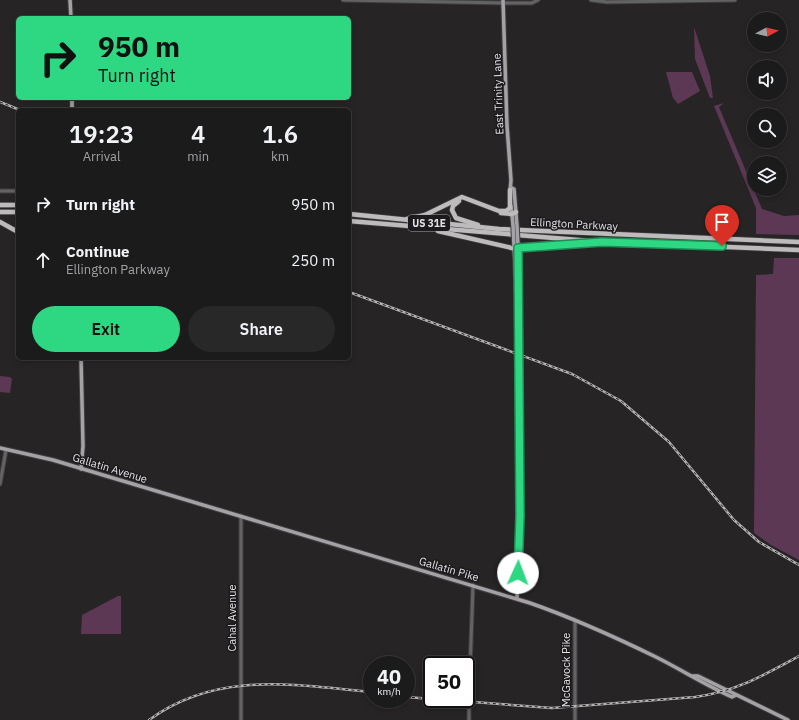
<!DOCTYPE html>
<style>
:root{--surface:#1c1b1c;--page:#292829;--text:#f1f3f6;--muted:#a0a1a3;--line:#3a393b;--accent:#2ed883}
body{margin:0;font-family:"IBM Plex Sans",sans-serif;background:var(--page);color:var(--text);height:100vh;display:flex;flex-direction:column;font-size:15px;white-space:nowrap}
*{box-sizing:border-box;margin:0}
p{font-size:13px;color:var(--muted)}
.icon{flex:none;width:22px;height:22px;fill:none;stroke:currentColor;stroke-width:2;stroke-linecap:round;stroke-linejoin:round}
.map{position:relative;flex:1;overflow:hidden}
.details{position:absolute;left:16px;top:108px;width:335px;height:252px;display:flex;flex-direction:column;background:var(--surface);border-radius:6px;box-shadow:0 2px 6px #0003,0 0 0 1px var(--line)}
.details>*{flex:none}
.top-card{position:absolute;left:16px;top:16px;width:335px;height:84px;border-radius:6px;box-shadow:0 2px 6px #0003,0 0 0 1px var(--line);background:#2ed883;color:#111;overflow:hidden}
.needle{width:26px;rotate:83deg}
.tools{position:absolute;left:747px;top:12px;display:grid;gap:8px}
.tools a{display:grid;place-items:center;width:40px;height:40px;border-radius:50%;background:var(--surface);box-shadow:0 2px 6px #0003,0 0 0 1px var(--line);font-size:20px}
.speed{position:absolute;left:363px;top:656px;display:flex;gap:8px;font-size:20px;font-weight:700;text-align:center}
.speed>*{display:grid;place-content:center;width:52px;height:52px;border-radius:50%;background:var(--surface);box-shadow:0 2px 6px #0003,0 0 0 1px var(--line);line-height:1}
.speed small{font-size:10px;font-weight:400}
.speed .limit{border:2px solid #111;border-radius:6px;background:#fff;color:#111}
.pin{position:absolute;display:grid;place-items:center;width:34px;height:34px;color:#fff;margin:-41px -17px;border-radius:50% 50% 50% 0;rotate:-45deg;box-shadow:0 0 4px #0007}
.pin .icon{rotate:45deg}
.me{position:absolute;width:44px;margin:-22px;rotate:2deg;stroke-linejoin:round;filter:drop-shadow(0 0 3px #0008)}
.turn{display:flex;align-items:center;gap:14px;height:84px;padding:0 16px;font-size:18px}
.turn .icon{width:52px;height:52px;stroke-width:2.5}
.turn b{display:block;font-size:28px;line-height:34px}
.eta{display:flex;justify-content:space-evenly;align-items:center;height:68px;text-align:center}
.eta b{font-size:24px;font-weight:600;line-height:28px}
.button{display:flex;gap:8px;margin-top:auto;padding:8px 16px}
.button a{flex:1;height:46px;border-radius:24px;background:var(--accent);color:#111;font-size:16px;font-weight:600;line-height:46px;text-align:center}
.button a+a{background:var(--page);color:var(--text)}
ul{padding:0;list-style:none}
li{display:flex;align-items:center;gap:12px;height:56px;padding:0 16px}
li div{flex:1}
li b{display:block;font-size:15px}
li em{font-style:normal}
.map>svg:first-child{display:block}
</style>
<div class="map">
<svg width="799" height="720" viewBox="0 0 799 720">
<rect width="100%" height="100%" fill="#262425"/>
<g fill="#5d3855">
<path d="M694 27 710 76 713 98H710L695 59Z"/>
<path d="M666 72H692L700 91 678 104 673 98Z"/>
<path d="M724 103 719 107 762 209 784 216 799 215V235L756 234V208L714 106Z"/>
<path d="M774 258H799V560L771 545 754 533 756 275 773 274Z"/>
<path d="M0 376 10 377 12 379 10 393 0 392Z"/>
<path d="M118 596H121V634H81L82 615Z"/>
</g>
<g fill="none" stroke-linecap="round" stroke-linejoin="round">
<defs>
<g id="minor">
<path d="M343 0 507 3H532L538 0"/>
<path d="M591 0 607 2 735 0"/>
<path d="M0 191H18"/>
<path d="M0 484 6 450"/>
<path d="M241 516V720"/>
<path d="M469 698 473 585"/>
<path d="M469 720V705"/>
<path d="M575 720V620"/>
</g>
<g id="major">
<path d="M70 0 71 18"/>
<path d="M503 0 507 126 511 180 510 192"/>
<path d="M72 98V110"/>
<path d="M512 188 514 189 517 226"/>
<path d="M511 206 513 225"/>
<path d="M514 246C521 363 521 481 517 598"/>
<path d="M517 290 519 286 518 246"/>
<path d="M81 358 83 446 81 469"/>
<path d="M0 448 53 460 530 603C573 618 615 637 656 657 682 670 705 685 732 697L736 695"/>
<path d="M693 676H698L788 720"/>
</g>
<g id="highway">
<path d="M459 201 453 206 452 210 456 218 478 225"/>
<path d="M0 205H18"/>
<path d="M0 212H18"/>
<path d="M501 213 512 214 516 212"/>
<path d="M349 214 499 229 799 242"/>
<path d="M407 219 425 215 462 197 499 211H506L510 208V190"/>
<path d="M349 221 603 242 799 250"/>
<path d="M0 222 18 232"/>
<path d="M438 231 512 248 583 243"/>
</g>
</defs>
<use href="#minor" stroke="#403f40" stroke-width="5"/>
<use href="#major" stroke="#403f40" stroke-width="5.5"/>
<use href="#highway" stroke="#403f40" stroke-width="6"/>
<use href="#minor" stroke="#646364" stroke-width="3"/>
<use href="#major" stroke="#a4a2a4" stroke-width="3.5"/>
<use href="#highway" stroke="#bebbbd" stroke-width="4.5"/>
<defs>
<g id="rail">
<path d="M0 102 20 110"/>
<path d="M349 292 572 374 621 401 669 442 734 520 759 542 799 565"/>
<path d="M406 697 432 699"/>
<path d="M433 699 552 708 695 697C737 691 762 676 799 656"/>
<path d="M149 720C217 670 294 685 372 692"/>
</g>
</defs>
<use href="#rail" stroke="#b4b2b3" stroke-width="2.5"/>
<use href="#rail" stroke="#1c1a1c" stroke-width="1" stroke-dasharray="3" stroke-linecap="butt"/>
<defs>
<path id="minor-bridge" d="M469 705V698"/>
<g id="major-bridge">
<path d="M513 225 514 246"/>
<path d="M517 226 518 246"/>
</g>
</defs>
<use href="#minor-bridge" stroke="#403f40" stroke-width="5" stroke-linecap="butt"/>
<use href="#major-bridge" stroke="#403f40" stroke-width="5.5" stroke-linecap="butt"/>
<use href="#minor-bridge" stroke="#646364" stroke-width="3"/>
<use href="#major-bridge" stroke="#a4a2a4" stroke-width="3.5"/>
</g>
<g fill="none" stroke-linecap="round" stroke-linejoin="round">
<defs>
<path id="route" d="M518 573 520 516 518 248 602 242 722 246"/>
</defs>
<use href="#route" stroke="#1e8c55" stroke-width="10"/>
<use href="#route" stroke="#2ed883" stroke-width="7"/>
</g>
<g text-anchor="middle" stroke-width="3" stroke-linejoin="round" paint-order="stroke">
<rect fill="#1c1a1c" stroke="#a7a6a7" stroke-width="1" x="408" y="215" width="42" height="16" rx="3"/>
<g font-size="10" font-weight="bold" fill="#e3e2e3">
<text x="429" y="227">US 31E</text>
</g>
<g font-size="11" fill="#e3e2e3" stroke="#1c1a1c">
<text transform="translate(498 94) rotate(-92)" y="4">East Trinity Lane</text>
<text transform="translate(574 224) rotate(3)" y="4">Ellington Parkway</text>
<text transform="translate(110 468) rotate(17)" y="4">Gallatin Avenue</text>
<text transform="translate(449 569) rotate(16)" y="4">Gallatin Pike</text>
<text transform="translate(232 618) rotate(-90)" y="4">Cahal Avenue</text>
<text transform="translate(566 670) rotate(-90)" y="4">McGavock Pike</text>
</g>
</g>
</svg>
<div class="tools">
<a><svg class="needle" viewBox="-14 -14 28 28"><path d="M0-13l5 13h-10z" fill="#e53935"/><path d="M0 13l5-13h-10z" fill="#a0a1a3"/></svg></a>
<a><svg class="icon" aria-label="sound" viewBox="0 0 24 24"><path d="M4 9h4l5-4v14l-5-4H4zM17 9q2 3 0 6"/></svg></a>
<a><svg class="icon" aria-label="search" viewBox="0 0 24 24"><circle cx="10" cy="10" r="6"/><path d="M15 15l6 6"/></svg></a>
<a><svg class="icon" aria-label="layers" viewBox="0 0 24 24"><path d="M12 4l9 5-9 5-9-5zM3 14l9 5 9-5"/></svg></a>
</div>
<div class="speed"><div>40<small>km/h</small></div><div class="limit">50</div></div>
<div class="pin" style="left:722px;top:246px;background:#d93025"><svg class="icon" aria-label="arrive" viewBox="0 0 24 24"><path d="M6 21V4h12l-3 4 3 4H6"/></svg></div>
<svg class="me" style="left:518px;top:573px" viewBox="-20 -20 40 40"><circle r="19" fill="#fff"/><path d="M0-13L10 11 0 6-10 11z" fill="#2ed883"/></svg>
<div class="top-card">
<div class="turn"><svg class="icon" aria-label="right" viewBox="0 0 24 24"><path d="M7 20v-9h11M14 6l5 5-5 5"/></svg><div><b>950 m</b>Turn right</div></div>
</div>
<section class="details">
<div class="eta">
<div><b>19:23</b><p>Arrival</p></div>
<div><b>4</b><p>min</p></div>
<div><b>1.6</b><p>km</p></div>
</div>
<ul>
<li><svg class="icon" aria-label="right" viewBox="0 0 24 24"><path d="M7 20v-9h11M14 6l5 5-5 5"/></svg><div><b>Turn right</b></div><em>950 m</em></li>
<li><svg class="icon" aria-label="ahead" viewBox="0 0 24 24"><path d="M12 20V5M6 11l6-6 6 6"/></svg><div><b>Continue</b><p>Ellington Parkway</p></div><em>250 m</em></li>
</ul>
<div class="button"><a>Exit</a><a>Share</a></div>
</section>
</div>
